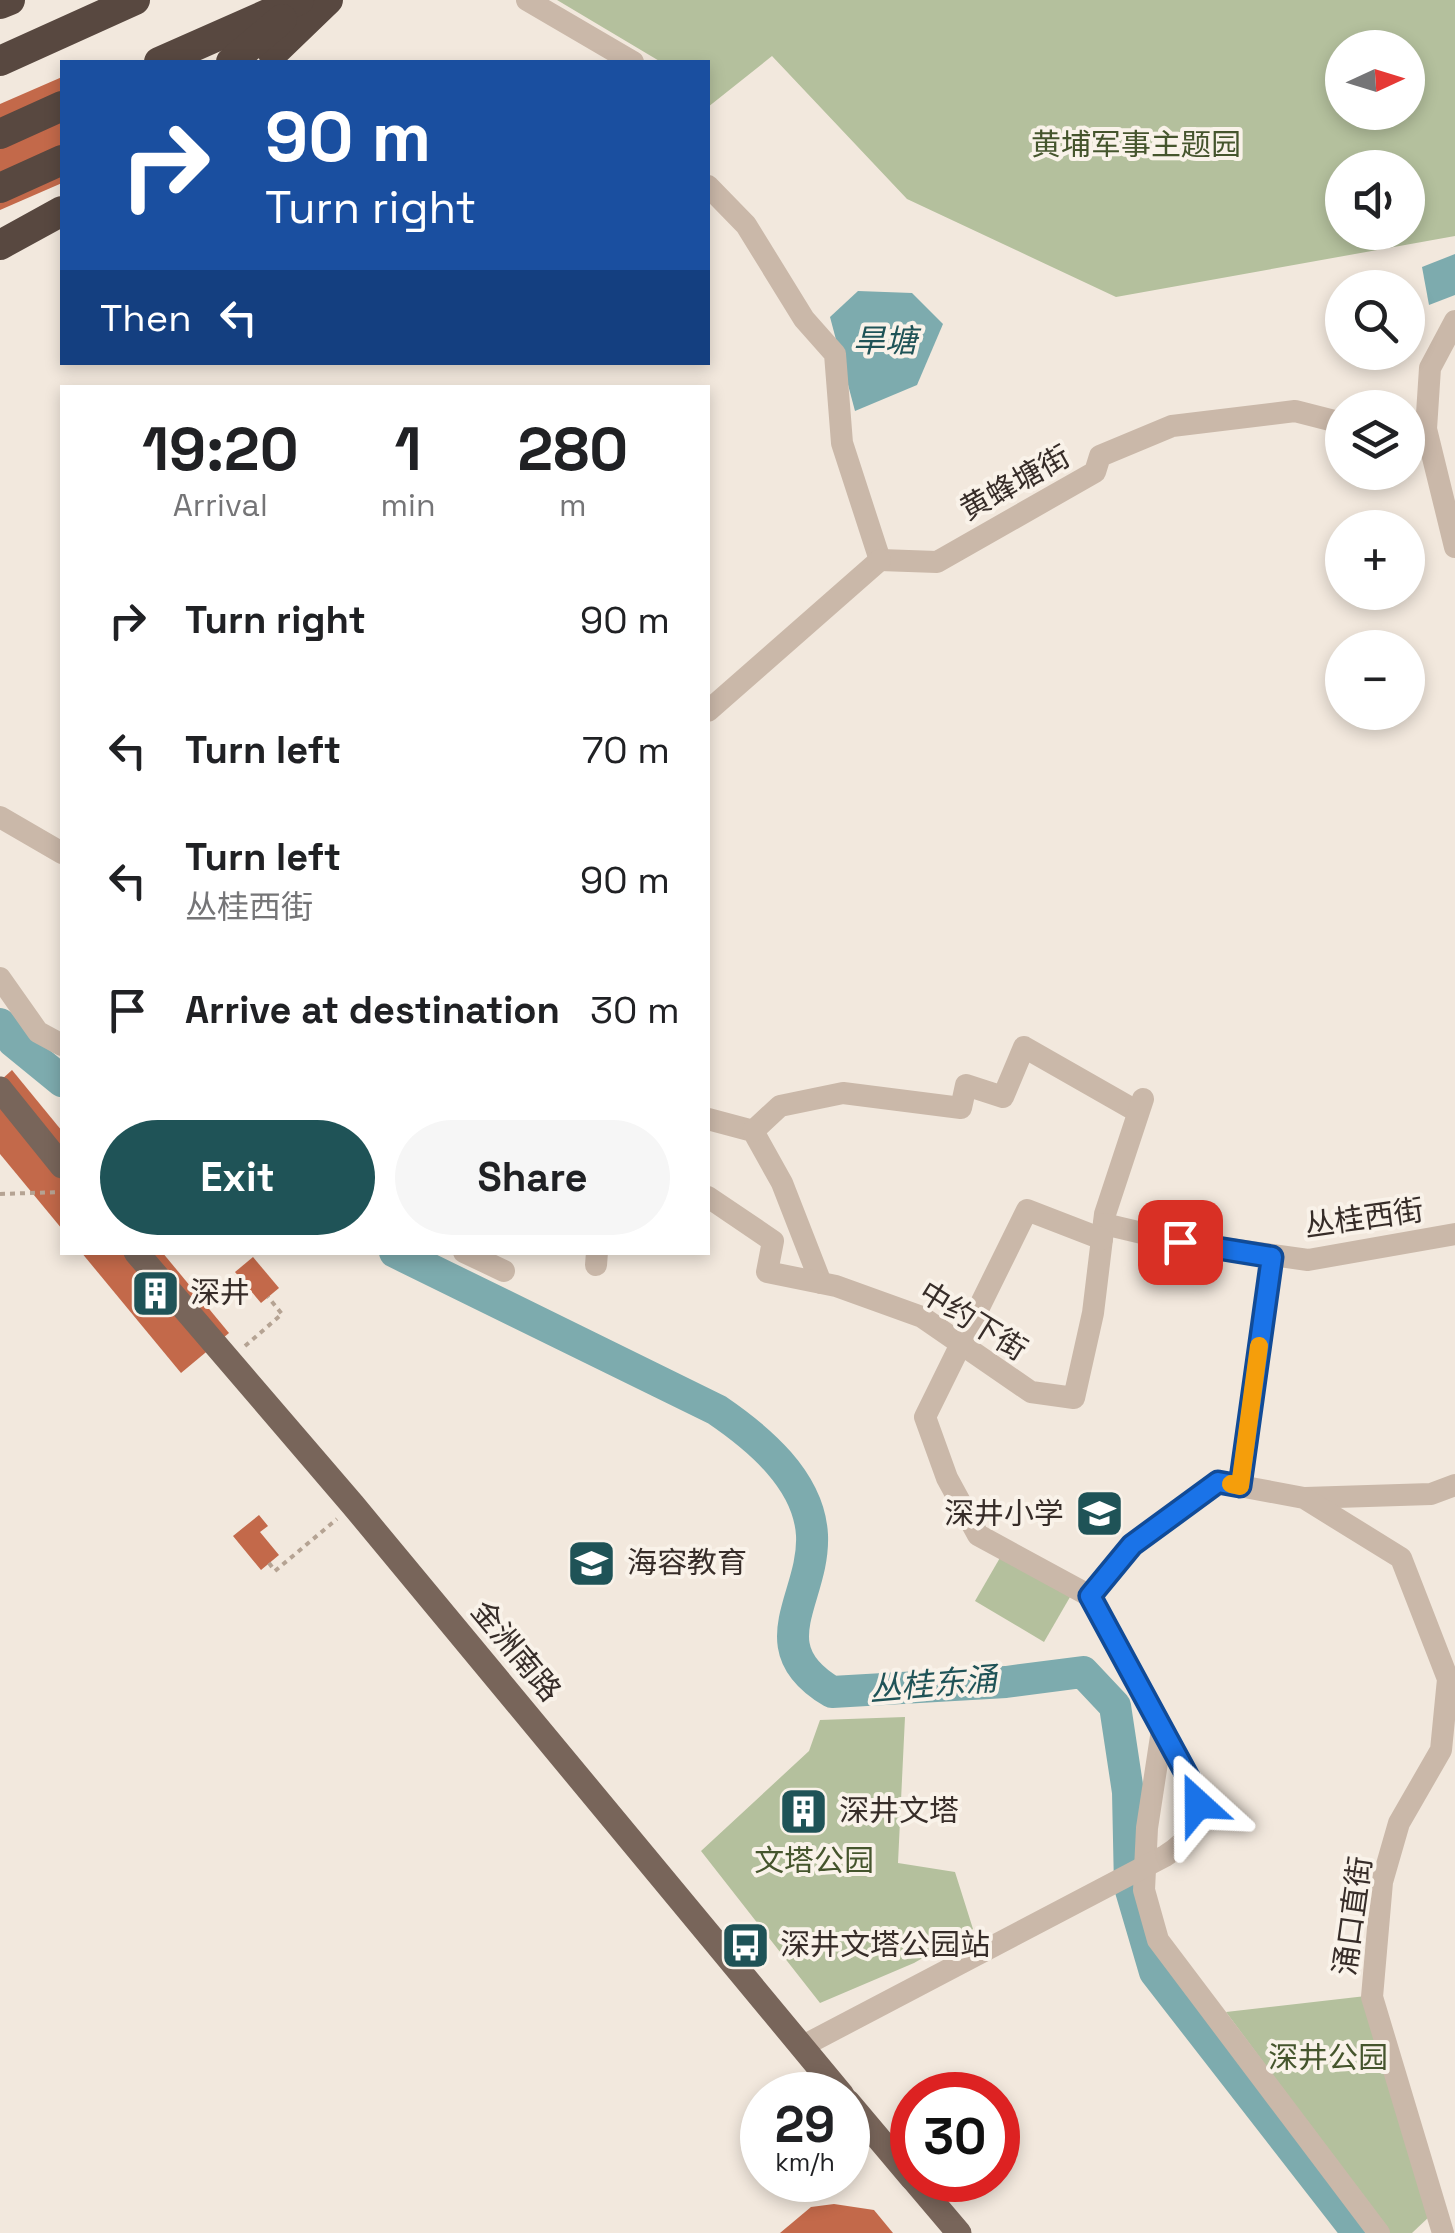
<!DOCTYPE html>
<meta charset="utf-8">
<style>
:root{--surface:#fff;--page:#f6f6f6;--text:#202124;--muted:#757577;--accent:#1f5357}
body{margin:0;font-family:"Space Grotesk","Noto Sans SC",sans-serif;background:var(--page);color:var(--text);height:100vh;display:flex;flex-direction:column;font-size:38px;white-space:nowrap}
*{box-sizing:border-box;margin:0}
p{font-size:32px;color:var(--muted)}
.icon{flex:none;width:55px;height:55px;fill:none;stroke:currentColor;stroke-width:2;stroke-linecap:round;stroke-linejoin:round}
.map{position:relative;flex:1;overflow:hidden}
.panel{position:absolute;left:60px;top:385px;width:650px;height:870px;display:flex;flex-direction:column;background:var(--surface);border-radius:0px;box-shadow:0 5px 15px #0003}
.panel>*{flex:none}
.hud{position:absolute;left:60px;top:60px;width:650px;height:305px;border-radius:0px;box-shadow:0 5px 15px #0003;background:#1a4fa0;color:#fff;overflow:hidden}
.needle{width:65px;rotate:86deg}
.tools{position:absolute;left:1325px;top:30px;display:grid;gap:20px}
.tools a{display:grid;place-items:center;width:100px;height:100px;border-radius:50%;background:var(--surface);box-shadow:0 5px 15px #0003;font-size:50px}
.speed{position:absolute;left:740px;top:2072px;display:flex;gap:20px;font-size:50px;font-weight:700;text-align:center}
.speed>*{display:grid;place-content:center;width:130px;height:130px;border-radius:50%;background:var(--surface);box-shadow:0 5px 15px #0003;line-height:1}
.speed small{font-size:25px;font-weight:400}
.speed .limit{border:15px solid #d22;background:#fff;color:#111}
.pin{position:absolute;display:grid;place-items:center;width:85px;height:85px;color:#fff;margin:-42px;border-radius:20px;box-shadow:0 5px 15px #0006}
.me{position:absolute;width:110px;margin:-55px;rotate:336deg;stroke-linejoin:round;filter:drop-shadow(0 0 8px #0008)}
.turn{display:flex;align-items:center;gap:35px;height:210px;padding:0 40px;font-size:45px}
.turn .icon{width:130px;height:130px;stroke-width:2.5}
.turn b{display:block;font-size:70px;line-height:85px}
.then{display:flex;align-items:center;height:95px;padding:0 40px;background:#0003;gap:20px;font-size:38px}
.eta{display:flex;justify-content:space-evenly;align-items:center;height:170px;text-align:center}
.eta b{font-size:60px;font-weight:700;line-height:70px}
.button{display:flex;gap:20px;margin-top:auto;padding:20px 40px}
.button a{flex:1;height:115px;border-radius:60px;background:var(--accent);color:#fff;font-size:40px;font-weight:700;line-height:115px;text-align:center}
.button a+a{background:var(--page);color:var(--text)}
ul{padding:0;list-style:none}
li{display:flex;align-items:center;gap:30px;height:130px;padding:0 40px}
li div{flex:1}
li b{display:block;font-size:38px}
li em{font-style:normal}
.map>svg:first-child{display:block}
</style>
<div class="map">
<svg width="1455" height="2233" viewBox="0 0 1455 2233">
<rect width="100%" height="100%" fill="#f2e8dd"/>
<g fill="#b4c09d" fill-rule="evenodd">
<path d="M557 0H1455V236L1116 297 907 199 772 56 708 107V62H661ZM1342 48H1408V112H1342ZM1342 168H1408V232H1342Z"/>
<path d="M1001 1556 1070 1597 1044 1642 975 1601Z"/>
<path d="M905 1717 898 1863 955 1872 973 1929 914 1963 820 2003 701 1851 809 1751 820 1720Z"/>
<path d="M1366 1996 1431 2215 1412 2233H1390L1226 2012Z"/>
</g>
<g fill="#7dabae">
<path d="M1455 254V295L1429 305 1422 267Z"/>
<path d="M858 291 912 293 943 324 917 385 855 411 830 317Z"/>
</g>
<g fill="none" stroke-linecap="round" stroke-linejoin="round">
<g stroke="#7dabae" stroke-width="32">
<path d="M0 1024 13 1041 62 1081"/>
<path d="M395 1252 717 1410C758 1438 809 1480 812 1535 815 1598 756 1647 832 1692L1006 1682 1083 1672 1115 1706 1128 1792 1130 1887 1155 1972 1358 2233"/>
</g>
</g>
<g fill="#c3694a">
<path d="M62 77V183L0 210V104Z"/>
<path d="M12 1070 62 1131V1229L0 1154V1081Z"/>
<path d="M81 1252H162L229 1333 181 1373Z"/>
<path d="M253 1257 279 1288 261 1303 235 1272Z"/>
<path d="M259 1515 268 1526 260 1532 279 1555 261 1570 233 1536Z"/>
<path d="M808 1801 814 1810 809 1820 800 1821 794 1812 798 1802Z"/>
<path d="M834 2204 874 2210 893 2233H780L811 2207Z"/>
</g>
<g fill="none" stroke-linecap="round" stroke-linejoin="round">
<g stroke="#b5a393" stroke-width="4" stroke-dasharray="5 5" stroke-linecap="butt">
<path d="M0 1194 62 1192"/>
<path d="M245 1346 282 1314 268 1297"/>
<path d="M269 1563 275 1571 337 1519"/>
</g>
<g stroke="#cab8a9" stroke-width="22">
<path d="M527 0 633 62"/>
<path d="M708 186 746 225 804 319 835 354 842 443 880 560"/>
<path d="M1455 321 1430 368 1426 429 1455 547"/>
<path d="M880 560 937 562 1095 472 1100 456 1172 426 1295 411 1342 423"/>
<path d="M708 711 880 560"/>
<path d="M0 817 62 853"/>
<path d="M0 978 38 1032 62 1045"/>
<path d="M708 1119 753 1131 782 1183 821 1283"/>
<path d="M753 1131 780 1106 843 1093 961 1108 966 1085 1003 1097 1024 1047 1138 1112"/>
<path d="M708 1197 773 1241 767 1272 836 1286 922 1317 1031 1392 1074 1398 1093 1313 1105 1214 1143 1099"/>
<path d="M1104 1224 1180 1242 1308 1260 1455 1234"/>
<path d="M464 1252 504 1271"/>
<path d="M596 1265 597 1252"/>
<path d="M1240 1486 1272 1257"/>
<path d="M1305 1498 1431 1494 1455 1485"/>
<path d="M1090 1596 1132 1545 1218 1482 1304 1498 1401 1558 1448 1679 1441 1750 1399 1823 1382 1882 1372 1997 1443 2233"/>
<path d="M1162 1730 1147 1828 1144 1890 1158 1940 1379 2233"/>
<path d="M801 2047 1165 1856C1192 1840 1201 1819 1194 1788L1090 1596 978 1535 947 1478 925 1417 1027 1210 1102 1239"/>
</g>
<g stroke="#78655a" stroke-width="25">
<path d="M0 1089 62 1166"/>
<path d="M136 1252 353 1505 842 2095"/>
<path d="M848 2102 912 2178"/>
<path d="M914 2180 959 2233"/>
</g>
<g stroke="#584840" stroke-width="30">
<path d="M0 4 10 0"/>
<path d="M273 53 328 0"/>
<path d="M0 61 135 0"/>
<path d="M159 62 299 0"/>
<path d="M231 62 282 19"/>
<path d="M0 134 62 106"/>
<path d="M0 188 62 160"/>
<path d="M0 245 62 211"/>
</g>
</g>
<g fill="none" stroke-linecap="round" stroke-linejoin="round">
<defs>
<path id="route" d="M1180 1242 1272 1257 1240 1486 1218 1482 1132 1545 1090 1596 1194 1788 1198 1804"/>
</defs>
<use href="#route" stroke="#114b97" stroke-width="25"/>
<use href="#route" stroke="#1a73e8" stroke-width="18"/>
<path stroke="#f59e0b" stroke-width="18" d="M1231 1484 1240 1486 1259 1346"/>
</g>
<defs>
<symbol id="building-square" viewBox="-11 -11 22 22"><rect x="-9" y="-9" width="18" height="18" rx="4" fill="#1f5357" stroke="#f9f2e9"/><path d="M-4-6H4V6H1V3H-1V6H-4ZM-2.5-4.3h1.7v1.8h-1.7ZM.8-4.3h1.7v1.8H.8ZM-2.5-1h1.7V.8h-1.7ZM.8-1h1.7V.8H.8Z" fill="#fff"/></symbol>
<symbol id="school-square" viewBox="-11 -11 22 22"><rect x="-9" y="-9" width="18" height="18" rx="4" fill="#1f5357" stroke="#f9f2e9"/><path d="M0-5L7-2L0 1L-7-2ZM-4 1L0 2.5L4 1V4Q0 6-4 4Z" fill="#fff"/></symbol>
<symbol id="bus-square" viewBox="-11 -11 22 22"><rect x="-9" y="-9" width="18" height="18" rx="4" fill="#1f5357" stroke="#f9f2e9"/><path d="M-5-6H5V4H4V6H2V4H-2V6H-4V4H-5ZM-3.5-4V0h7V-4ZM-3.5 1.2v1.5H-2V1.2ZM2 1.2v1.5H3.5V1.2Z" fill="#fff"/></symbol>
</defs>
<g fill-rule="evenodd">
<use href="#building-square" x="128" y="1266" width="55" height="55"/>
<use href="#school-square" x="1072" y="1486" width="55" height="55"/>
<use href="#school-square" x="564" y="1536" width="55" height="55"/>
<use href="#building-square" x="776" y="1784" width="55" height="55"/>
<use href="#bus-square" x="718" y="1918" width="55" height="55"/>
</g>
<g text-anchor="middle" stroke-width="8" stroke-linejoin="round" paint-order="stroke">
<g font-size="30" fill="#45552d" stroke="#f9f2e9">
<text x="1136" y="155">黄埔军事主题园</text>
<text x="814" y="1871">文塔公园</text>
<text x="1328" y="2068">深井公园</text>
</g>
<g font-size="30" fill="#372d29" stroke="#f9f2e9">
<text transform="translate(1015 483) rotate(-29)" y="10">黄蜂塘街</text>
<text transform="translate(1364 1218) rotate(-8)" y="10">丛桂西街</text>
<text transform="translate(973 1321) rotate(32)" y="10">中约下街</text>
<text transform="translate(516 1651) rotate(50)" y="10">金洲南路</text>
<text transform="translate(1353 1916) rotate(-82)" y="10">涌口直街</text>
</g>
<g font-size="30" fill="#372d29" stroke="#f9f2e9" text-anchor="start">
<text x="190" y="1303">深井</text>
<text x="1064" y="1524" text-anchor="end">深井小学</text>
<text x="627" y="1573">海容教育</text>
<text x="839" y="1821">深井文塔</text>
<text x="780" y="1955">深井文塔公园站</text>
</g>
<g font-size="32" font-style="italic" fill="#1f5357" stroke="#f9f2e9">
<text x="885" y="352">旱塘</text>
<text transform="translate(933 1684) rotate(-5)" y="11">丛桂东涌</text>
</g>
</g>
</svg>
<div class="tools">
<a><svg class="needle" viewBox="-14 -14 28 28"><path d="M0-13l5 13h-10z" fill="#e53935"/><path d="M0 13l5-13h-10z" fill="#757577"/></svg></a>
<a><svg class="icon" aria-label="sound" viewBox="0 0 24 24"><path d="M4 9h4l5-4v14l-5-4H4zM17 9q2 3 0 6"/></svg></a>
<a><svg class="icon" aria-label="search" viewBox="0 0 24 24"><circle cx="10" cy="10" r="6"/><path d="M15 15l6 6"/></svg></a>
<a><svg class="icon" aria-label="layers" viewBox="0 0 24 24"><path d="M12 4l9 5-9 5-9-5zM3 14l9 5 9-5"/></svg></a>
<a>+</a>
<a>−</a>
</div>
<div class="speed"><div>29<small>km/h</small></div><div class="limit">30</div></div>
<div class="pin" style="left:1180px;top:1242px;background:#d93025"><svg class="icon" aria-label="arrive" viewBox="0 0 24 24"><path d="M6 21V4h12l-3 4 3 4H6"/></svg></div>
<svg class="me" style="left:1198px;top:1804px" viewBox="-20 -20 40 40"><path d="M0-17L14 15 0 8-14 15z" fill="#1a73e8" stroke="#fff" stroke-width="4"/></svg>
<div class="hud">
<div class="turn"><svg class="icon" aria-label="right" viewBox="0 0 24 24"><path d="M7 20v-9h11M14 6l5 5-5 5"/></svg><div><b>90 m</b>Turn right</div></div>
<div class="then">Then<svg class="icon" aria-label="left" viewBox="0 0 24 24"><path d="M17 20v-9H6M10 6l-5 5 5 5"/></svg></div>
</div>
<section class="panel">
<div class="eta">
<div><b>19:20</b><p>Arrival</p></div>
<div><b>1</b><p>min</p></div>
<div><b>280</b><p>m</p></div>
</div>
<ul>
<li><svg class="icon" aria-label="right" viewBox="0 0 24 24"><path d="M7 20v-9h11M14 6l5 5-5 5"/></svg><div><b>Turn right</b></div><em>90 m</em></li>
<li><svg class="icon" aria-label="left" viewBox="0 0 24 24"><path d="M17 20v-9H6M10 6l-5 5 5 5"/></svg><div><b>Turn left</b></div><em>70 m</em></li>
<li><svg class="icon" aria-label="left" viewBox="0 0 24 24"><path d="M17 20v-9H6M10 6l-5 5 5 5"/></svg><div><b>Turn left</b><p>丛桂西街</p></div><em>90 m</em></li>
<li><svg class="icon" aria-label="arrive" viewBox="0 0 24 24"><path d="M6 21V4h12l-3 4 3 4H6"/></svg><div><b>Arrive at destination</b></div><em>30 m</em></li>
</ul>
<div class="button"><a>Exit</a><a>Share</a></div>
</section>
</div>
